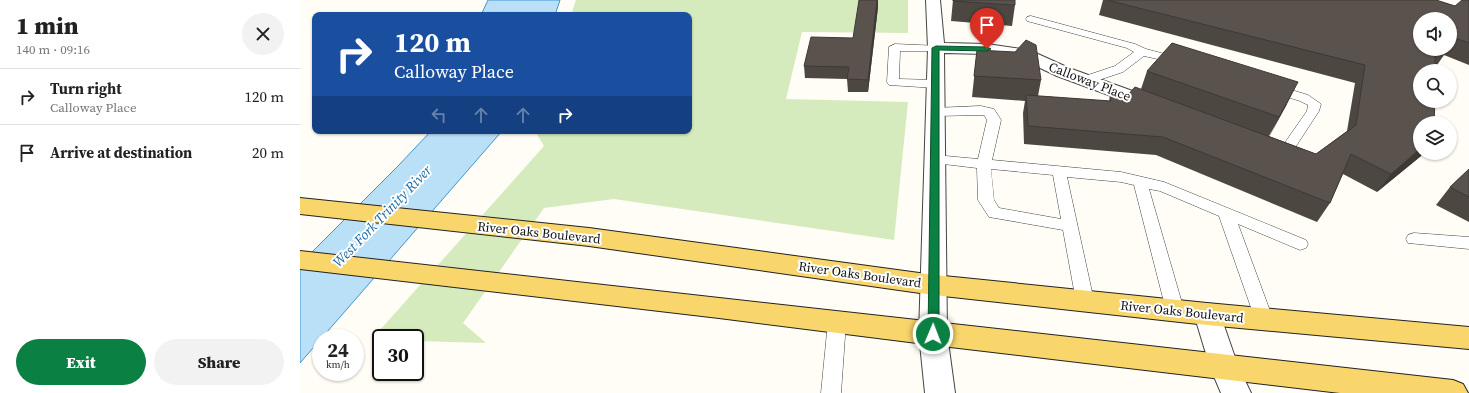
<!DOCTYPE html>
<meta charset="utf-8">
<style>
:root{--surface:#fff;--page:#f2f2f2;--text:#222;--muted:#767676;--line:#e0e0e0;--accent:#0b8043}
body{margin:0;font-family:"Source Serif 4",serif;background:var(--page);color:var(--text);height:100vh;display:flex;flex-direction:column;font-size:15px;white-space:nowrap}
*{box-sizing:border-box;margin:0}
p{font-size:13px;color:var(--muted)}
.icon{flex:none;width:22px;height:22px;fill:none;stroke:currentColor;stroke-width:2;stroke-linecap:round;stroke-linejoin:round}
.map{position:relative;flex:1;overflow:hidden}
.drawer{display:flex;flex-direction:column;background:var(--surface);width:300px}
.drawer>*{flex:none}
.banner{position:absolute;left:12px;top:12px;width:380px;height:122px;border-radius:8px;box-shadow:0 1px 3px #0004;background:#1a4fa0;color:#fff;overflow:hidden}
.tools{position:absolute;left:1113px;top:12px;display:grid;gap:8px}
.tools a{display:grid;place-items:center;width:44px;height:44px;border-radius:50%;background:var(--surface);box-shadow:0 1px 3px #0004;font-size:20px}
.speed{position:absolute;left:12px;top:329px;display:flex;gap:8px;font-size:20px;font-weight:700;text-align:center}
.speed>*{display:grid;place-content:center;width:52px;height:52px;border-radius:50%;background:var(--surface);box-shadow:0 1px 3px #0004;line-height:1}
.speed small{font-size:10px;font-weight:400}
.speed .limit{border:2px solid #111;border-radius:6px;background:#fff;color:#111}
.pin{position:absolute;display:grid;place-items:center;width:34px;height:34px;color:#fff;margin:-41px -17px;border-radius:50% 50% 50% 0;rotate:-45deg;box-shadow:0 0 4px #0007}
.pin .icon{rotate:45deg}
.me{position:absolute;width:44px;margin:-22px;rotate:1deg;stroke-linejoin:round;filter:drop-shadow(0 0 3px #0008)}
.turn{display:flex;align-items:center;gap:14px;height:84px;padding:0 16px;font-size:18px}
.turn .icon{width:52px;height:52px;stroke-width:2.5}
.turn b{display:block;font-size:28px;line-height:34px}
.lanes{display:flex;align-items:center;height:38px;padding:0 16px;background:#0003;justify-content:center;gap:20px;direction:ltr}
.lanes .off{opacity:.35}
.round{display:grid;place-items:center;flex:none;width:42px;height:42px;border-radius:21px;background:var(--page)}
.summary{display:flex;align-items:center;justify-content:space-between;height:68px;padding:0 16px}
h1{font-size:24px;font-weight:800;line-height:30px}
.cta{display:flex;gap:8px;margin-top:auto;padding:8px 16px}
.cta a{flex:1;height:46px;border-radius:24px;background:var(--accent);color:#fff;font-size:16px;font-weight:800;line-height:46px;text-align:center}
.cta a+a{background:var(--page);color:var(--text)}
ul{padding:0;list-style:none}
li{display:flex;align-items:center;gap:12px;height:56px;padding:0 16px;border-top:1px solid var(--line)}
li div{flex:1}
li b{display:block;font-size:15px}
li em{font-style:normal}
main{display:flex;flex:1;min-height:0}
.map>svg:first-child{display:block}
</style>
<main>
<section class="drawer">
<div class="summary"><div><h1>1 min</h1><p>140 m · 09:16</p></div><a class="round"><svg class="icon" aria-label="close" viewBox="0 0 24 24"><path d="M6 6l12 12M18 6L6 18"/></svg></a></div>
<ul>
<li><svg class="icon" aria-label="right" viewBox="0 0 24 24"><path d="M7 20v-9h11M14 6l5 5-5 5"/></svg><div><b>Turn right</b><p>Calloway Place</p></div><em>120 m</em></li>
<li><svg class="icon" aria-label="arrive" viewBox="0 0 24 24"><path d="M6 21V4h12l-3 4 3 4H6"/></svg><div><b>Arrive at destination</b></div><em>20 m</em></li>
</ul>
<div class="cta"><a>Exit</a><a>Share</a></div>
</section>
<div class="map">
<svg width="1169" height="393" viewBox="0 0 1169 393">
<rect width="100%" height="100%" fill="#fffdf5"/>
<path fill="#d5ebbd" d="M276 0H608V33L502 32 486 99 608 102 594 240 314 199 244 208 163 323 186 343 115 341V338L72 339 244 146 235 131H389V15H271Z"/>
<g fill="#b9e0f7" stroke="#3f96cf">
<path d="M188 0H260L255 15H181Z"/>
<path d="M131 131H202L0 363V264L98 166Z"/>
</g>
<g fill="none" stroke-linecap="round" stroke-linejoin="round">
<defs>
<g id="lane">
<path d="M731 16 835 44 846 49 884 59 886 61 884 63 880 64 844 56 823 72 790 83H782L780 80 782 77 815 66 834 52 827 48 727 21 726 19 727 17Z"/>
<path d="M595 44 640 46 642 48 640 50 636 51H600L599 79 636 80 640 81 642 84 640 87 636 88 589 85 587 82 589 47Z"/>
<path d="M972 84 1008 95 1021 104 1019 111 989 157 984 158 979 157 977 154 1007 111 1008 105 1000 101 968 91 966 88 968 85Z"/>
<path d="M681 106 694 109 701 120 692 160 821 172 864 182 1006 240 1008 244 1006 248 1000 250 938 224 973 319 970 324 964 326 958 324 955 319 919 216 860 191 849 189 884 310 881 315 875 317 869 315 866 310 834 185 821 182 767 177 794 301 791 306 785 308 779 306 776 301 763 230 689 217 678 200 677 168 635 163 630 162 628 159 630 156 635 155 678 159 687 120 684 115 635 116 630 115 629 112 630 109 635 108ZM691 169 753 175 761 219 699 208 694 200Z"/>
<path d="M1114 233 1169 237V249L1108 243 1106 239 1108 235Z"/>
<path d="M537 315 543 317 546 322 541 393H521L528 322 531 317Z"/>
</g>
<g id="street">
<path d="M626 0H640L644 43 687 44 729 50 769 68 863 102 865 106 863 110 856 112 849 110 757 76 719 58 687 54 644 53 647 334 655 393H625L619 334 628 48Z"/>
<path d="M907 303 916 306 920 314 938 366 951 393H921L910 367 894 314 898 306Z"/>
</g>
<g id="primary">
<path d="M0 198 289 228 634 275 907 303 1169 327V349L907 325 634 295 289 246 0 214Z"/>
<path d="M0 251 1153 380 1163 384 1168 393H1040L633 345 419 318 0 269Z"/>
</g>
</defs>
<use href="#lane" stroke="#444" stroke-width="1"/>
<use href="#street" stroke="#444" stroke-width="2"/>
<use href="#primary" stroke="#222" stroke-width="2"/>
<use href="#lane" fill="#fff" fill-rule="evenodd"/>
<use href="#street" fill="#fff" fill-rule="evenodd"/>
<use href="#primary" fill="#f9d66b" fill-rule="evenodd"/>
</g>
<g fill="#4d4742" fill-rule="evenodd">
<path d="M653 0 715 5 712 26 651 21Z"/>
<path d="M803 0H1136L1155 6 1169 0V65L1144 55 1135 68 1121 156 1077 192 1043 174 1030 203 1017 222 856 155 724 144 723 113 725 101 672 97 677 50 741 80 738 96 809 101 810 97 825 98 841 89 847 71 987 104 969 136 1016 154 1047 131 1055 83 799 15ZM1150 19V49H1120Z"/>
<path d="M578 7 568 92H548L547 79 505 78 504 66 553 38Z"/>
<path d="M1169 169V222L1136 205 1150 187Z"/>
</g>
<g fill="#3f3936">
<path d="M577 0H578V7L568 92V80Z"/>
<path d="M998 82 987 104 968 139 979 117Z"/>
<path d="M1120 149V153H1123L1121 156 1077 192 1091 174Z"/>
</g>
<g fill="#5a524d" stroke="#3f3936">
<path d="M559 0H577L568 80 547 79 549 67 504 66 511 37 553 38Z"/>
<path d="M653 0H715V5L653 1Z"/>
<path d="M807 0H1136L1155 6 1162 0H1169V43L1150 36V19H1120V49H1135V71H1120V101H1135L1134 123H1120V149L1091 174 1051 154 1030 203 863 137 728 126 726 95 811 101 810 97 825 98 835 87 1016 154 1056 125 1065 65Z"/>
<path d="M726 40 736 45 741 80 674 76 677 50 715 52Z"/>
<path d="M872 43 998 82 979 117 847 71Z"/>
<path d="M1140 49H1147V51Z"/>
<path d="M1169 169V197L1150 187Z"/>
</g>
<path fill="#0b8043" stroke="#07532c" d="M636 46 687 47 691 49 687 51 639 50V334L637 338 633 339 629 338 628 334 632 48Z"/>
<g text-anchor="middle" stroke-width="4" stroke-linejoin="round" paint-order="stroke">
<g font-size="13" fill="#111" stroke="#fff">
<text transform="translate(790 81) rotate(21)" y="5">Calloway Place</text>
<text transform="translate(239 232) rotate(6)" y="5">River Oaks Boulevard</text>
<text transform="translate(560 274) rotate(8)" y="5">River Oaks Boulevard</text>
<text transform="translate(882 311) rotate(6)" y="5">River Oaks Boulevard</text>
</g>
<g font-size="14" font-style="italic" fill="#1768a6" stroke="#fff">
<text transform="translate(82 216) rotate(-46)" y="5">West Fork Trinity River</text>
</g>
</g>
</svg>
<div class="tools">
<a><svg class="icon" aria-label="sound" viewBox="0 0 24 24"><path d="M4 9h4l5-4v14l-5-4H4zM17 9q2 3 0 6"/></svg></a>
<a><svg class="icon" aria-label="search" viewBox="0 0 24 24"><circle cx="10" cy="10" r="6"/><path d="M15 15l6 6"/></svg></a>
<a><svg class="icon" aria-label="layers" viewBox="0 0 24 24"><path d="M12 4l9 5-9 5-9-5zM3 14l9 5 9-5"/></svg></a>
</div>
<div class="speed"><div>24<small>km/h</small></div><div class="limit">30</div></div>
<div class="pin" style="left:687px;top:49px;background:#d93025"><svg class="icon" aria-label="arrive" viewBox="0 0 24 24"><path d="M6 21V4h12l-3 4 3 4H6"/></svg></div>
<svg class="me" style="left:633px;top:334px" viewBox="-20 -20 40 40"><circle r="17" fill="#0b8043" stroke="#fff" stroke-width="3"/><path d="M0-11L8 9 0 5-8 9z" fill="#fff"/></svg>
<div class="banner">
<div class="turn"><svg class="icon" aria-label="right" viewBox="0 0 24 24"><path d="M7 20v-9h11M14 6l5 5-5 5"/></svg><div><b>120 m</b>Calloway Place</div></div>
<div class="lanes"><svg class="icon off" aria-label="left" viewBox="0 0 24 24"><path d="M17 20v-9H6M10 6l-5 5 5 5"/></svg><svg class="icon off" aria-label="ahead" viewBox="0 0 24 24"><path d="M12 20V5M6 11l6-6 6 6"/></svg><svg class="icon off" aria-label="ahead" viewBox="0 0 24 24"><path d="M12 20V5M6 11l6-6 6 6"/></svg><svg class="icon" aria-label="right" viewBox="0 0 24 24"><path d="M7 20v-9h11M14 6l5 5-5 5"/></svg></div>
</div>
</div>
</main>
